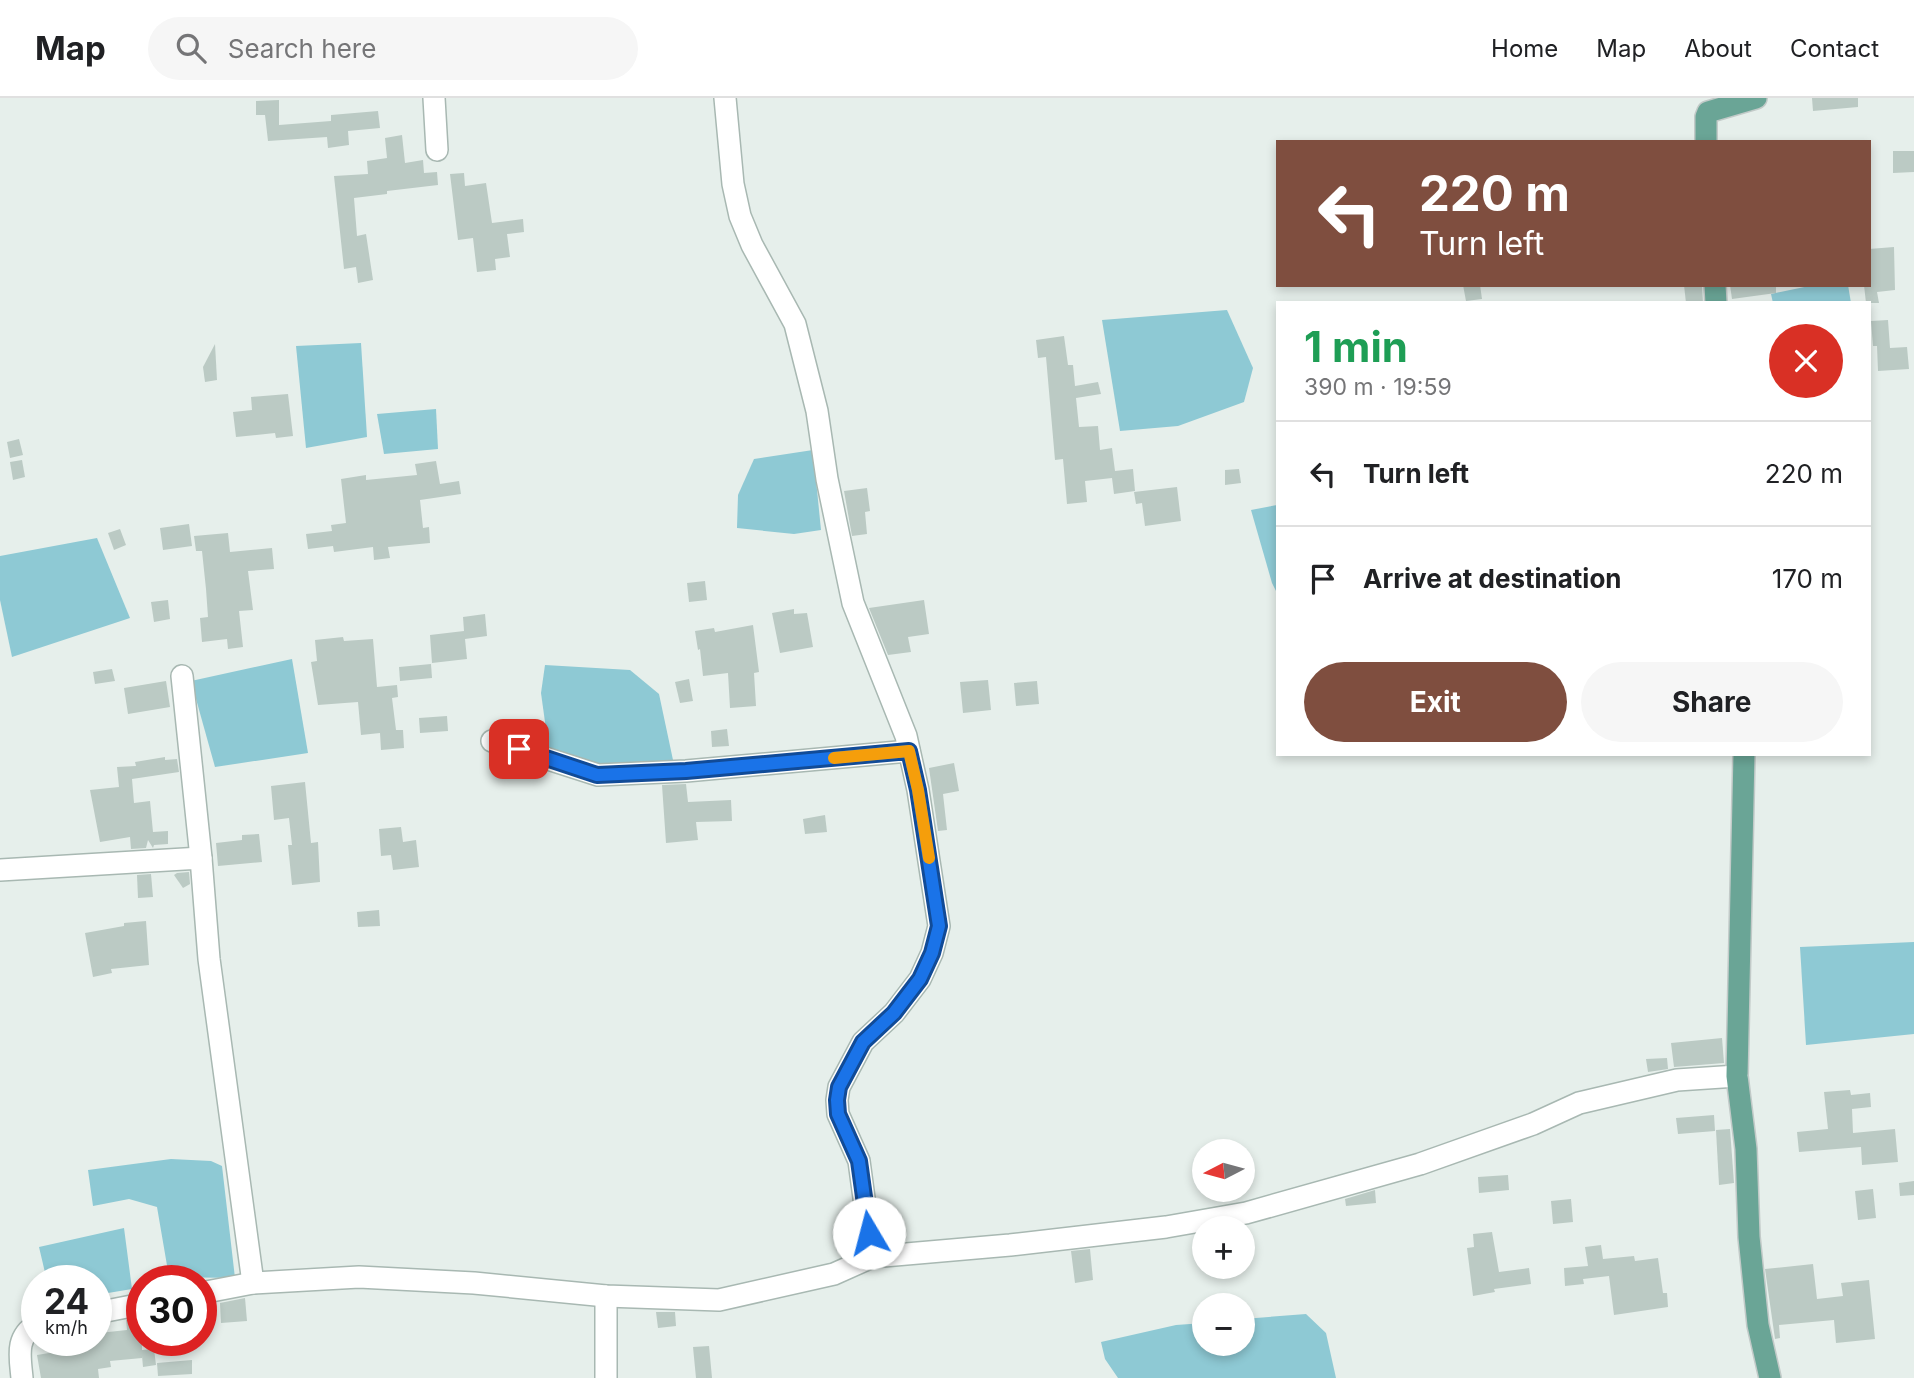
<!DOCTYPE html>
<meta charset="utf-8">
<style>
:root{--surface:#fff;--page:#f6f6f6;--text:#202124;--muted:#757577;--line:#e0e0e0;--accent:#7f4e3f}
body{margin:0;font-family:Inter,sans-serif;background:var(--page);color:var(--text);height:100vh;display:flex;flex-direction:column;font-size:26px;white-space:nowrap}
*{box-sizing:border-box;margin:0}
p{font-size:23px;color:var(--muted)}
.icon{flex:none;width:38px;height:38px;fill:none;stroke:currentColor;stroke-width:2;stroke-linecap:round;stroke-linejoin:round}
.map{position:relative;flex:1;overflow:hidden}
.details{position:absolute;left:1276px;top:203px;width:595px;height:455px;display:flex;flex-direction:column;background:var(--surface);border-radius:0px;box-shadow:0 4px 10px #0003}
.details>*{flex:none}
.banner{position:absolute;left:1276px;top:42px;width:595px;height:147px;border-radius:0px;box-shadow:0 4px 10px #0003;background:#7f4e3f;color:#fff;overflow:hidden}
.needle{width:46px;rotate:264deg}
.fabs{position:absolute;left:1192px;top:1041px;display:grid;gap:14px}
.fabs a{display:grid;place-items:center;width:63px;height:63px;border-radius:50%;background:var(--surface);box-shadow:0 4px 10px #0003;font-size:35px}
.speed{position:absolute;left:21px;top:1167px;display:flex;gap:14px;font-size:35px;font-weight:700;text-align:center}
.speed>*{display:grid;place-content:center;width:91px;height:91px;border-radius:50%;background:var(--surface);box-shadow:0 4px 10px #0003;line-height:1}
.speed small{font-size:18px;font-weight:400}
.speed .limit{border:10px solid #d22;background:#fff;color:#111}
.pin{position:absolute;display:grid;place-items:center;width:60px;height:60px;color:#fff;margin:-30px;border-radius:14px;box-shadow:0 4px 10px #0006}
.me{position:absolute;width:77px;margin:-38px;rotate:352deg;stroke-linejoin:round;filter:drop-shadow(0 0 5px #0008)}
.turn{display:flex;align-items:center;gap:24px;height:147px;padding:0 28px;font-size:32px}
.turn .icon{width:91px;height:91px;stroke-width:2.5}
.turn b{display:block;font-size:49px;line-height:60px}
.round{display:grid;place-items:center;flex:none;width:74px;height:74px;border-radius:37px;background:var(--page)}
.head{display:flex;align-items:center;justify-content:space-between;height:119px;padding:0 28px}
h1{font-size:42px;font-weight:700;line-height:52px;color:#1e9e55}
.action{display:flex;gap:14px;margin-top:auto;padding:14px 28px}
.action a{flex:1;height:80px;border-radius:42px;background:var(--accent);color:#fff;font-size:28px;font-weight:700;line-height:80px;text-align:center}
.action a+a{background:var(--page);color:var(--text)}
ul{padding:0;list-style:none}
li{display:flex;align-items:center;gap:21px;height:105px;padding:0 28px;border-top:2px solid var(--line)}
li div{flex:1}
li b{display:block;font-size:26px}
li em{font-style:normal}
header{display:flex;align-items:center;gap:42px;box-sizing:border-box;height:98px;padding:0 35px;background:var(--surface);border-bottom:2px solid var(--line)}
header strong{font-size:33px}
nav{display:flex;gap:38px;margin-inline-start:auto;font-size:24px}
.search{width:490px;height:63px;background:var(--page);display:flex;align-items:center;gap:18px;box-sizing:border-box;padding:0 24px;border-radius:38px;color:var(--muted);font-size:26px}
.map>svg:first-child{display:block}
</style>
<header>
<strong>Map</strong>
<div class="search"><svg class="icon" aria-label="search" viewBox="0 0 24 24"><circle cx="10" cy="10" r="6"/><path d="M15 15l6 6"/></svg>Search here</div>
<nav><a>Home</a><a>Map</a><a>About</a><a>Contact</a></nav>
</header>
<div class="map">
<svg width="1914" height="1280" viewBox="0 0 1914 1280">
<rect width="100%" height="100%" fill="#e6efeb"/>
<g fill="#8ec9d4">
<path d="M1814 187H1848L1851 205H1773L1771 196Z"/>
<path d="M1227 212 1253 270 1244 304 1178 328 1120 333 1102 222Z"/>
<path d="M361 245 367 339 306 350 296 248Z"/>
<path d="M436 311 438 351 384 356 377 316Z"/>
<path d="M813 352 821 432 794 436 737 430 738 397 754 361Z"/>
<path d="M1277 407H1278L1277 495 1272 485 1251 412Z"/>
<path d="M97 440 130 520 12 559 0 502V458Z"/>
<path d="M292 561 308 655 215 669 191 583Z"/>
<path d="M545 567 630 572 659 596 673 662 626 674 549 653 541 595Z"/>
<path d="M1914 844V936L1806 947 1800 849Z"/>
<path d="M171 1061 211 1063 222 1068 235 1180 169 1179 157 1109 129 1101 93 1108 88 1072Z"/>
<path d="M124 1130 132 1191 96 1197V1183H47L39 1149Z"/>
<path d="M1306 1216 1326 1235 1336 1280H1118L1105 1261 1101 1244 1176 1227 1204 1225V1246H1242L1243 1221Z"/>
</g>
<g fill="#bbcac4">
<path d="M1812 0H1858V9L1813 13Z"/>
<path d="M279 2V27L331 23V17L378 13 380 30 348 33 349 47 328 50 327 39 268 43 265 17H256V3Z"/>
<path d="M402 37 405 65 423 62 424 75 437 74 438 87 387 93V96L354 100 357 138 366 136 373 182 358 185 356 169 344 171 334 78 368 76 367 63 387 60 385 40Z"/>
<path d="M1893 53H1914V74L1893 75Z"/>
<path d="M464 75 465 88 486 85 492 125 523 121 524 134 507 136 510 159 495 161 496 172 477 174 473 140 458 142 450 76Z"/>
<path d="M1894 149 1895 192 1877 194 1879 205H1866L1864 187H1869V151Z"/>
<path d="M1463 187H1480L1482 201 1466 203Z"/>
<path d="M1684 187H1702L1703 205H1686Z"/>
<path d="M1730 187H1776V195L1732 201Z"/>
<path d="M1888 222 1890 250 1907 249 1909 271 1878 273 1877 248H1873L1871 223Z"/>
<path d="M1064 238 1068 267H1073L1075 288 1098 284 1101 296 1076 300 1079 329 1098 328 1100 352 1112 350 1115 373 1133 371 1135 393 1114 396 1112 380 1085 383 1087 404 1067 406 1063 361 1055 362 1046 259 1038 260 1036 242Z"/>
<path d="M215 246 217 282 205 284 203 269Z"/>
<path d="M288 296 293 338 276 340 275 335 236 339 233 314 252 312 251 299Z"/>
<path d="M19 341 23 357 10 360 7 344Z"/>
<path d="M22 362 25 379 13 382 10 364Z"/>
<path d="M436 363 440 386 459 383 461 396 420 402 423 430 429 429 430 445 388 449 390 460 374 462 373 449 334 454 333 448 308 451 306 436 332 433 331 427 346 425 341 381 366 377V382L417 377 415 366Z"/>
<path d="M1239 371 1241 385 1225 387V372Z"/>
<path d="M1177 389 1181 423 1145 428 1142 405 1136 406 1134 394Z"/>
<path d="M867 390 870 413 865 414 867 436 852 438 844 393Z"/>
<path d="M189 426 192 448 163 452 160 430Z"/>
<path d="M120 431 126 447 114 452 108 435Z"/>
<path d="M228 435 230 454 272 450 274 471 248 473 253 512 239 513 243 549 228 551 227 541 202 544 200 520 208 519 206 491 202 453H196L194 438Z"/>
<path d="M705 483 707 502 689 504 687 485Z"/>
<path d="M168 502 170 521 154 524 151 504Z"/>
<path d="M924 502 929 536 908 539 911 554 888 557 869 510Z"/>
<path d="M794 511V516L807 515 813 549 780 555 772 515Z"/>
<path d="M485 516 487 538 465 541 467 561 432 565 430 537 464 533 463 519Z"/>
<path d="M753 527 759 574 754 575 756 608 730 610 728 575 703 578 700 551 698 552 695 533 714 530 715 534Z"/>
<path d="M343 539 344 543 373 541 377 589 397 587 398 599 392 600 396 632H403L404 650 381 652 380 635 361 637 358 604 318 607 311 564 317 563 315 542Z"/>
<path d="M431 566 432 580 400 583 399 569Z"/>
<path d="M112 571 115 583 95 586 93 574Z"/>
<path d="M689 581 693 603 680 605 675 584Z"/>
<path d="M988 582 991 612 963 615 960 584Z"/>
<path d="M166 583 170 609 128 616 124 590Z"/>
<path d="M1037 583 1039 606 1016 608 1014 585Z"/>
<path d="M447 618 448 633 420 635 419 620Z"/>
<path d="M727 631 729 648 712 649 711 633Z"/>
<path d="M165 659V662L177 661 179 674 132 681 134 705 150 703 153 734 168 733V746L154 747 153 750 148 742 146 750 131 751 130 739 100 744 90 692 119 689 117 669 136 668 135 664Z"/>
<path d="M954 665 959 693 943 696 947 732 938 733 929 670Z"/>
<path d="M305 684 311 745 318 744 320 784 292 787 288 747H292L289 720 274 722 271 688Z"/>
<path d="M686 686 688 704 731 702 732 723 696 724 698 742 666 745 662 687Z"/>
<path d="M825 717 827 734 805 736 803 721Z"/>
<path d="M401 729 403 744 416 742 419 769 393 772 391 757 381 758 379 731Z"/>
<path d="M259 736 262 764 218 768 216 745 242 742V737Z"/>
<path d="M189 774 190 786 183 790 174 777 177 775Z"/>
<path d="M151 776 153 799 138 800 137 777Z"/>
<path d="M379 812 380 828 358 829 357 814Z"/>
<path d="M146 823 149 867 111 871 112 875 93 879 85 835 124 828V825Z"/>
<path d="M1722 940 1724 965 1674 969 1671 945Z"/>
<path d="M1667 960 1668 971 1648 974 1646 961Z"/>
<path d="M1850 992 1851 997 1870 995 1871 1009 1852 1011 1853 1035 1895 1031 1898 1064 1862 1067 1861 1049 1799 1054 1797 1034 1828 1031 1824 994Z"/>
<path d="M1714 1017 1715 1033 1678 1036 1676 1020Z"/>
<path d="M1730 1031 1734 1085 1719 1087 1716 1032Z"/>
<path d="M1508 1077 1509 1092 1479 1095 1478 1079Z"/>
<path d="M1914 1083V1097L1900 1098 1899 1085Z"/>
<path d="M1873 1091 1876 1120 1858 1122 1855 1093Z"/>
<path d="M1375 1092 1376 1105 1346 1108 1345 1101Z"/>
<path d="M1571 1101 1573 1124 1553 1126 1551 1103Z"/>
<path d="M1492 1134 1499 1174 1529 1170 1531 1186 1494 1191 1495 1194 1473 1198 1467 1150 1474 1149 1473 1136Z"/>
<path d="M1601 1147 1603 1161 1634 1158 1635 1163 1658 1160 1663 1195H1667L1668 1209 1614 1217 1609 1178 1583 1181 1584 1186 1565 1188 1564 1170 1588 1168 1585 1149Z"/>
<path d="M1090 1151 1093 1182 1075 1185 1071 1153Z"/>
<path d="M1813 1166 1817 1201 1843 1198 1841 1185 1869 1182 1875 1241 1836 1245 1834 1222 1779 1227 1780 1240 1775 1241 1765 1171Z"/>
<path d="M245 1200 247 1223 221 1225 220 1205Z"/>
<path d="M656 1214H675L676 1228 658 1230Z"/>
<path d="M142 1219V1252L154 1251 156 1267 143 1269 142 1258V1260L110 1263 111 1269 98 1271 99 1280H41L37 1257 55 1254 54 1242H100L99 1235 127 1232 126 1222Z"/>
<path d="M709 1248 712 1280H696L693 1249Z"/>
<path d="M192 1262V1276L158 1278 157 1265Z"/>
</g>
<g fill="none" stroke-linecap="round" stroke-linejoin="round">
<defs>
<g id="minor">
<path d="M434 0 437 52"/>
<path d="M182 578 201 760"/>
<path d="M492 643 598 677 686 673 909 653"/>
<path d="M0 772 201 760 209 861 253 1185"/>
<path d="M872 1159 1010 1147 1166 1129 1246 1115 1420 1066 1533 1026 1579 1005 1677 982 1737 978"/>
<path d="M201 1195 253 1185 359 1179 474 1185 606 1198 719 1202 834 1176 872 1159 859 1063 838 1016 837 1002 839 989 863 944 894 915 920 881 932 855 939 828 918 692 906 638 853 505 827 381 817 313 795 226 752 147 740 118 733 86 725 0"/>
<path d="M96 1215 142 1206"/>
<path d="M22 1280C20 1258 15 1239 37 1226"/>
<path d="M606 1280V1198"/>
</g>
<g id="major">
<path d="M1706 44V19L1708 14 1756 0"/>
<path d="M1715 187 1716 205"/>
<path d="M1744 656 1737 978 1746 1051 1749 1139 1758 1227 1770 1280"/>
</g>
</defs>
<use href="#minor" stroke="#a8b8b2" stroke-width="24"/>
<use href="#major" stroke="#c2cac8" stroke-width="24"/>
<use href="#minor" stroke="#fff" stroke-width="21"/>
<use href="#major" stroke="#6aa596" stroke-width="21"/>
</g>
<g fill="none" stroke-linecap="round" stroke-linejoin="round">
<defs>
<path id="route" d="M519 651 597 677 686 673 909 653 918 692 939 828 932 855 920 881 894 915 863 944 839 989 837 1002 838 1016 859 1063 869 1135"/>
</defs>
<use href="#route" stroke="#114b97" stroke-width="18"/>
<use href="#route" stroke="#1a73e8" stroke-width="12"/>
<path stroke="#f59e0b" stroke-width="12" d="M834 660 909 653 918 692 929 760"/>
</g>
</svg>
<div class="fabs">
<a><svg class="needle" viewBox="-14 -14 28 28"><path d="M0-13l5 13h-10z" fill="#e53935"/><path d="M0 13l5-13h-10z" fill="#757577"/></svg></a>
<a>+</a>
<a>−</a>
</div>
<div class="speed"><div>24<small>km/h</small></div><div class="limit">30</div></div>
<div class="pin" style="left:519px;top:651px;background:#d93025"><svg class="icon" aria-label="arrive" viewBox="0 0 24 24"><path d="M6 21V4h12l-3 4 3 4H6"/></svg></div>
<svg class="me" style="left:869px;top:1135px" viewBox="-20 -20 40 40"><circle r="19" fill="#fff"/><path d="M0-13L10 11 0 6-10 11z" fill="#1a73e8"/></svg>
<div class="banner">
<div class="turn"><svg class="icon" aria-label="left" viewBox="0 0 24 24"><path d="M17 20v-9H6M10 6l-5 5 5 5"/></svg><div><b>220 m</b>Turn left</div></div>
</div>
<section class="details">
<div class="head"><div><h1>1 min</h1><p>390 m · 19:59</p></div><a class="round" style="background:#d93025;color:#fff"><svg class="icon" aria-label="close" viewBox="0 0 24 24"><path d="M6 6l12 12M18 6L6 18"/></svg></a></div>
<ul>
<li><svg class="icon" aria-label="left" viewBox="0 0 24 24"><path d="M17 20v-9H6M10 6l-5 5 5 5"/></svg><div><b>Turn left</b></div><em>220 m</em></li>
<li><svg class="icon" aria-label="arrive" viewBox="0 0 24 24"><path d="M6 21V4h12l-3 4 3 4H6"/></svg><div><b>Arrive at destination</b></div><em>170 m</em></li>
</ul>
<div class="action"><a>Exit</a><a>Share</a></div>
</section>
</div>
